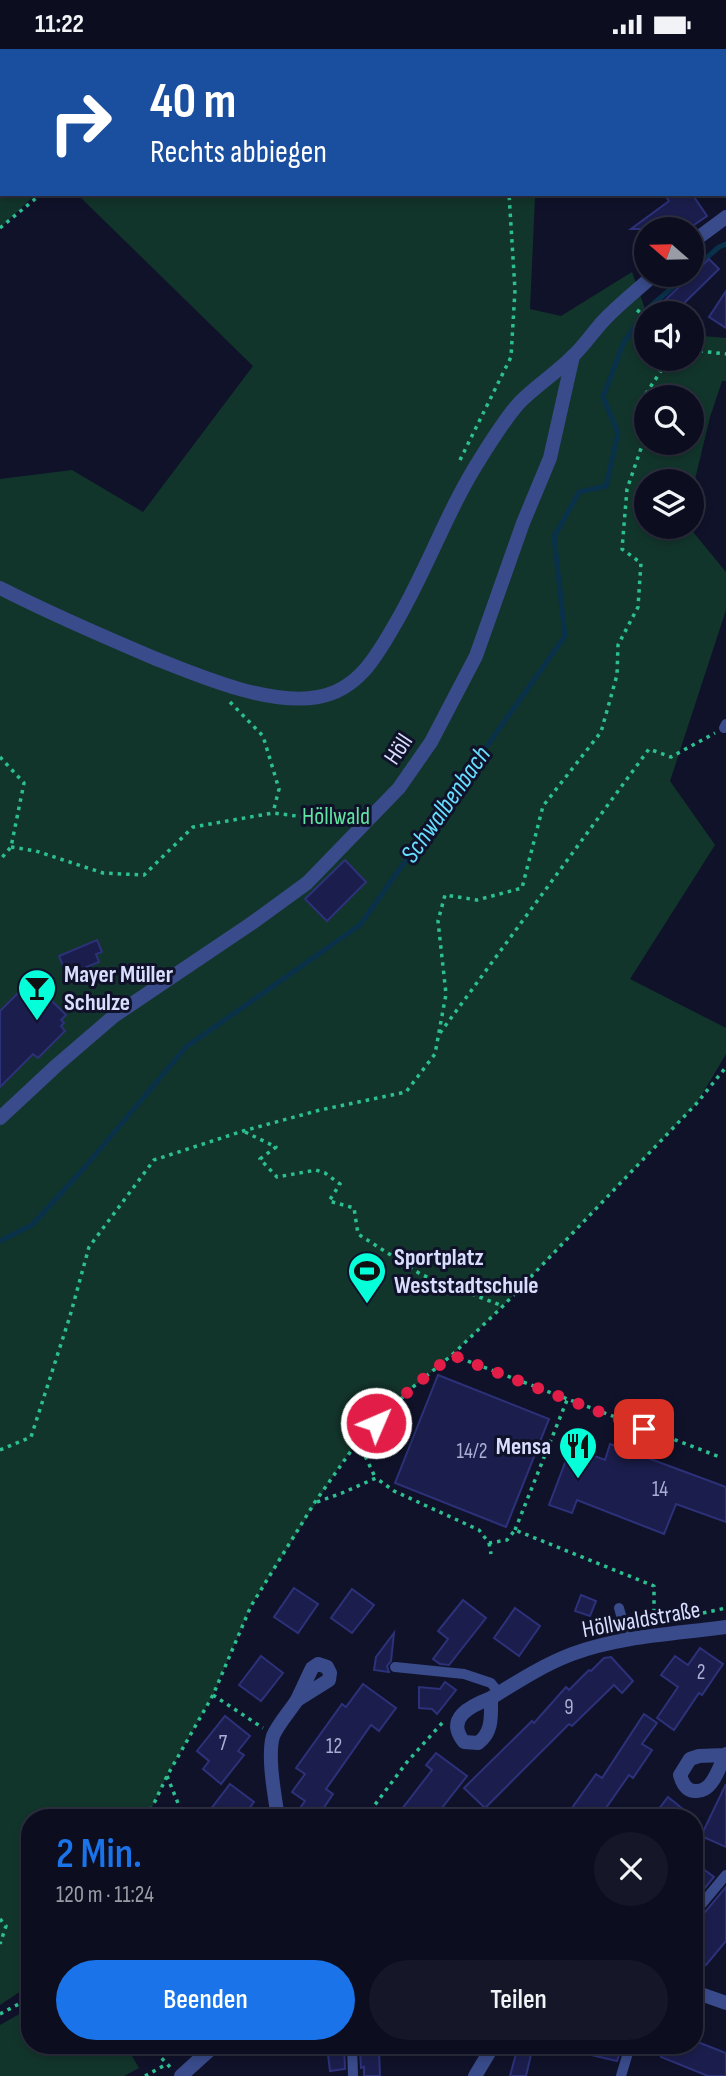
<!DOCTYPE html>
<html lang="de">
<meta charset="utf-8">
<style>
:root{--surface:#0c0e20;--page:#151729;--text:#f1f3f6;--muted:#9a9ca5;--line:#2c2e3e;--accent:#1a73e8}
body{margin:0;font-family:"Sofia Sans Condensed",sans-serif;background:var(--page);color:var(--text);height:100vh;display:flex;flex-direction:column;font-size:26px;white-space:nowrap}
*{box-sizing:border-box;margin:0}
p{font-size:23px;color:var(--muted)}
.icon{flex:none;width:38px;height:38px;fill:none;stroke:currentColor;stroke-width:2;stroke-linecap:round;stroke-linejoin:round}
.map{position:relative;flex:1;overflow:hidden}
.panel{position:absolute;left:21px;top:1760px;width:682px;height:245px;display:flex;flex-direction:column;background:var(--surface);border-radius:28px;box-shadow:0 4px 10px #0003,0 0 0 2px var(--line)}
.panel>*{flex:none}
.top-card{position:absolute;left:0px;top:0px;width:726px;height:147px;box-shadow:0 4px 10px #0003,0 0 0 2px var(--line);background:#1a4fa0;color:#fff;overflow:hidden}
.needle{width:46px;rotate:290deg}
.tools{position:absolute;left:634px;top:168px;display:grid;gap:14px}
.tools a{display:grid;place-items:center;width:70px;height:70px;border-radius:50%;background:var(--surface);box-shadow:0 4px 10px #0003,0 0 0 2px var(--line);font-size:35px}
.pin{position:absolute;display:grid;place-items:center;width:60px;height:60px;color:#fff;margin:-30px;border-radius:14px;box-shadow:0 4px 10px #0006}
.me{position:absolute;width:77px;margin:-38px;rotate:45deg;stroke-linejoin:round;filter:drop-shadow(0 0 5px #0008)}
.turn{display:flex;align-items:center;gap:24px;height:147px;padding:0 35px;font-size:32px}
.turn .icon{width:91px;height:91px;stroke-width:2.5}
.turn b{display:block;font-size:49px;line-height:60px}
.round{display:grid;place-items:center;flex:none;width:74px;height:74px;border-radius:37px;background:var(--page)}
.headline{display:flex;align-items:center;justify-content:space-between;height:119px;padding:0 35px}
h1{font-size:42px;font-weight:600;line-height:52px;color:var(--accent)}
.primary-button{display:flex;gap:14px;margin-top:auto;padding:14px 35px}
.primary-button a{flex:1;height:80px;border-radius:42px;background:var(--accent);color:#fff;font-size:28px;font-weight:600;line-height:80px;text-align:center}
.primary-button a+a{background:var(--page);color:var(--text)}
.status{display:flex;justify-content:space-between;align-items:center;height:49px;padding:0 35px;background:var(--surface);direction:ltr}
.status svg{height:19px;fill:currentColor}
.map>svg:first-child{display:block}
</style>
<div class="status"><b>11:22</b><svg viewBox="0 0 49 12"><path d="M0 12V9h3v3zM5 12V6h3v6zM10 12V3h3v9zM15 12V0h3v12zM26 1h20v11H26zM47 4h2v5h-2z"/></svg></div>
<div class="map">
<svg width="726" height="2027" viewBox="0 0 726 2027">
<rect width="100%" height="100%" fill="#10122a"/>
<g fill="#12352b" fill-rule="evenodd">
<path d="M0 0H499V2H2V145H36L0 179Z"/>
<path d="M77 145H534L535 148 530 260 561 267 632 223 645 260 650 264H646V310H691V286L726 289V332H722L710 368 691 447V432H646V478H689L726 523V561L670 732 715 796 630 930 726 979V1005L697 1054 503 1257 452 1306 413 1338 358 1392 337 1421 251 1557 213 1646 167 1727 147 1769H30V1936L0 1956V430L72 421 143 463 253 317ZM646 348H691V394H646Z"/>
<path d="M30 1959V1997H126L139 2019 124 2027H0V1976Z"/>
</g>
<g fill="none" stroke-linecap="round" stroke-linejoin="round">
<g stroke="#09314a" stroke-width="5">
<path d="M691 222 719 198 726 195"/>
<path d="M0 1192 32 1176 85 1118 186 998 360 876 565 587 554 488 579 443 606 437 618 384 603 348 623 295 645 262 687 226"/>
</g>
</g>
<g fill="#1b1e4c" stroke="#2c3179" stroke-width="2">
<path d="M664 145H692L707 167 688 180H631L669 152Z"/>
<path d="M709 210 719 220 674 264H654L663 253Z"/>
<path d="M726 242V279L709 268Z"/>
<path d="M345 811 366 833 327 872 305 850Z"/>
<path d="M97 891 102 903 96 905 99 913 67 926 59 907Z"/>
<path d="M27 935 46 954 50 950 66 966 61 971 64 974 61 977 65 982 38 1009 33 1005 0 1038V962Z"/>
<path d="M438 1326 549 1370 506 1478 395 1434Z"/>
<path d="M610 1395 726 1438V1473L676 1455 664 1485 577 1451 572 1464 549 1456 571 1398 605 1411Z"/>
<path d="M294 1539 318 1555 298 1584 274 1568Z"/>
<path d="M352 1540 374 1556 352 1584 331 1569Z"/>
<path d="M581 1546 596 1552 590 1567 575 1562Z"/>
<path d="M463 1551 486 1569 449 1616 440 1615 433 1610 448 1590 438 1582Z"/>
<path d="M515 1559 540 1577 519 1607 494 1589Z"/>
<path d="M394 1584 391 1612 387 1617 389 1623 374 1621 376 1608Z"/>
<path d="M700 1599 723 1615 702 1646 699 1644 674 1681 657 1669 678 1638 661 1626 675 1607 688 1616Z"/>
<path d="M261 1607 283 1624 261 1652 239 1636Z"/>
<path d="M611 1608 633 1632 622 1644 614 1636 572 1677 569 1675 485 1759 464 1739 532 1672 534 1674 566 1638 569 1641 589 1621 591 1622 604 1609Z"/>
<path d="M445 1633 456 1641 437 1665 432 1660 419 1659V1638L440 1640Z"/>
<path d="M363 1635 396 1659 379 1682 371 1676 326 1740 333 1745 317 1769H293L305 1752 292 1743 305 1725 296 1719 342 1655 346 1658Z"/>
<path d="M644 1665 657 1674 642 1695 652 1701 633 1729 629 1726 599 1769H587L572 1759 596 1725 602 1729Z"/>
<path d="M225 1667 250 1687 238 1702 244 1706 221 1735 203 1720 209 1712 197 1702Z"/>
<path d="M436 1704 467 1727 434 1769H395L432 1721 426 1716Z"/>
<path d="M230 1735 254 1753 242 1769H204Z"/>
<path d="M726 1735V1798L701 1787Z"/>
<path d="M668 1748 694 1769H668L658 1761Z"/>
<path d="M702 1819 714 1828 695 1851V1829Z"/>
<path d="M726 1838V1892L706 1916 695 1907V1871L701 1868Z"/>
<path d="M695 1992 726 2004V2027H708L661 2008 665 1997H695Z"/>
<path d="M327 1997H344L345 2020 330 2022Z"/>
<path d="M518 1997H533L526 2027H510Z"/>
<path d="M575 1997H622L617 2012 574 2002Z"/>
<path d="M360 2002H379L380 2027H364V2018L361 2019Z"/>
</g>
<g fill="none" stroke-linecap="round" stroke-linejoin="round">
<g stroke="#2cc091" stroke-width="3.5" stroke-dasharray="3.5 5" stroke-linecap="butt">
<path d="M485 0 486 2"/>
<path d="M0 179 41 145"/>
<path d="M637 261 646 268"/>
<path d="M691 301 726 305"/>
<path d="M646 353 645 346 669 310"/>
<path d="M460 411 511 308 515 241 509 145"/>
<path d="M230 653 263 687 279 740 273 764"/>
<path d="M0 708 24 734 11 798 0 811"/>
<path d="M11 798 36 802 103 824 144 826 193 778 273 764 344 773"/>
<path d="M440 984 649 700 671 708 715 684"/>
<path d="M245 1083 276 1098 260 1110 277 1128 316 1121 325 1124 340 1135 329 1152 354 1159 358 1185 422 1226 503 1257"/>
<path d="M452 1306 720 1408"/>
<path d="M358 1392 375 1428"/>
<path d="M0 1401 31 1388 70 1267 89 1198 154 1111 243 1082 320 1061 406 1043 435 1005 446 945 438 872 445 846 477 851 522 839 543 757 601 683 617 626 618 596 638 558 641 514 622 500 627 440 646 385"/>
<path d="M317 1453 342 1444 376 1429 394 1442 479 1481 489 1494 507 1491 515 1481 654 1537V1572"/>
<path d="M515 1481 567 1351"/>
<path d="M489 1494 491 1505"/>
<path d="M703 1564 726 1559"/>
<path d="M213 1646 263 1679"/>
<path d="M167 1727 184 1769"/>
<path d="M147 1769 167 1727 213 1646 251 1557 315 1453 358 1392 413 1338 452 1306 503 1257 697 1054 726 1018"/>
<path d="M365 1769 407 1713 443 1673"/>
<path d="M0 1870 6 1877 0 1895"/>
<path d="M0 1965 30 1949"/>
<path d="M150 1997 170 2018"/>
<path d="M145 2027 165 2016"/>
</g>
<g stroke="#394b8b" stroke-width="10">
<path d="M724 679 726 675"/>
<path d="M619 1559 624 1577 625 1591"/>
<path d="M395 1618 464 1625 491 1634 499 1644"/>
<path d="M695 1863 726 1826"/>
<path d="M352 1997 353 2027"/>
<path d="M621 2027 630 1997"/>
</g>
<g stroke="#394b8b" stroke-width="14">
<path d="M691 194 726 168"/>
<path d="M0 539C51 565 102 587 154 609 199 627 269 657 318 648 360 641 379 603 398 570 428 518 448 460 480 410 490 394 508 366 520 353 536 337 556 324 572 308 585 296 594 281 607 268 622 253 638 240 654 226"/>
<path d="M0 1069 57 1016 114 967 252 874 307 834 399 739 431 693 476 607 523 474 550 409 573 307"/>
<path d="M318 1615 327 1618 330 1624 329 1631 297 1651 312 1619Z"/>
<path d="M491 1649C517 1633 543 1616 572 1605 620 1587 675 1585 726 1578"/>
<path d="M491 1649C491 1667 493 1683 478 1694L464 1693C445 1669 470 1657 491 1649Z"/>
<path d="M725 1706 699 1707 690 1710 680 1726C682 1733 686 1742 695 1742 713 1744 719 1717 726 1705"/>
<path d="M278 1769C275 1748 267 1708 273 1687 278 1675 290 1662 297 1651"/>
<path d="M695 1943 726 1954"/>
<path d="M181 2027 214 1997"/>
<path d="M475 2027 493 1997"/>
</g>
</g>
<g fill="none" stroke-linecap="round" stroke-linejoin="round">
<path stroke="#e11d48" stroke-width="12" stroke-dasharray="0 21.6" d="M376 1374 413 1338 452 1306 644 1380"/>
</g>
<defs>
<symbol id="bar-pin" viewBox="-11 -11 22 30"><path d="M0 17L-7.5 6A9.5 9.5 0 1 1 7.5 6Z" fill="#05ffd8" stroke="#10122a"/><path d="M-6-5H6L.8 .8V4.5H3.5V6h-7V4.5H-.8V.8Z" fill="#111"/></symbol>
<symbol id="stadium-pin" viewBox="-11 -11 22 30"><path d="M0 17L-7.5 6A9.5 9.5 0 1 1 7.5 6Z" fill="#05ffd8" stroke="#10122a"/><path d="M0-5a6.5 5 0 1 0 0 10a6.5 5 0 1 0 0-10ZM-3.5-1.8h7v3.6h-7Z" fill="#111"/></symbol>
<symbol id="restaurant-pin" viewBox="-11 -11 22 30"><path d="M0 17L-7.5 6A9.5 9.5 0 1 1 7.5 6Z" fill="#05ffd8" stroke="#10122a"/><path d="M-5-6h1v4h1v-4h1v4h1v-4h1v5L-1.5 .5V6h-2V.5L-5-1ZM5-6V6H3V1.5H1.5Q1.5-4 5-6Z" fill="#111"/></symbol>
</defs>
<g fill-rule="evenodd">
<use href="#bar-pin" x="15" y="917" width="44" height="60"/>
<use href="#stadium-pin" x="345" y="1200" width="44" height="60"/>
<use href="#restaurant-pin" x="556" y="1375" width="44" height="60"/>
</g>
<g text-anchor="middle" stroke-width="6" stroke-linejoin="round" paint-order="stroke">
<g font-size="21" fill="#aaaed2">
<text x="472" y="1409">14/2</text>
<text x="660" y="1447">14</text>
<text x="701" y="1630">2</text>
<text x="569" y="1665">9</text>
<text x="223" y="1701">7</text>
<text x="334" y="1704">12</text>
</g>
<g font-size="24" fill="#d9deff" stroke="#10122a">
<text transform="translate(398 700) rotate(-56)" y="8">Höll</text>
<text transform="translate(641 1570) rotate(-10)" y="8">Höllwaldstraße</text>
</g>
<g font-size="24" fill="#5fe5a1" stroke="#10122a">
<text x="336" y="775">Höllwald</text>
</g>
<g font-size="24" font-weight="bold" fill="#d9deff" stroke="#10122a" text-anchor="start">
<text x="64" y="933">Mayer Müller<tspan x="64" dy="28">Schulze</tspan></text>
<text x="394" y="1216">Sportplatz<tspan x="394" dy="28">Weststadtschule</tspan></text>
<text x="551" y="1405" text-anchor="end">Mensa</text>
</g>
<g font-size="26" font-style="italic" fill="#67dfff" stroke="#10122a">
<text transform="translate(445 755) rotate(-55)" y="9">Schwalbenbach</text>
</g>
</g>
</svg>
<div class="tools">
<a><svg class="needle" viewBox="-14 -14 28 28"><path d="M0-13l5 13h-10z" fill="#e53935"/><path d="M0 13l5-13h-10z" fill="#9a9ca5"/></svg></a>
<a><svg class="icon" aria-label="sound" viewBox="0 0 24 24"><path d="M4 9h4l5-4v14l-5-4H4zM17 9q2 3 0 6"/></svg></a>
<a><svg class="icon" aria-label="search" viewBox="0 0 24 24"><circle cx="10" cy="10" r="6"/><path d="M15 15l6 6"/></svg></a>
<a><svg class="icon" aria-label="layers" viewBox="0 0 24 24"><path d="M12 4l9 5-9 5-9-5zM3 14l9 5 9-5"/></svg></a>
</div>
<div class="pin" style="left:644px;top:1380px;background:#d93025"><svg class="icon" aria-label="arrive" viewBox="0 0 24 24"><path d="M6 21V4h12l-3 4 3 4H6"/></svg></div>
<svg class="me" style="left:376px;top:1374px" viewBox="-20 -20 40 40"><circle r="17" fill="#e11d48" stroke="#fff" stroke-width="3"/><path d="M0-11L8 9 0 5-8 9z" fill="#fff"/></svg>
<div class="top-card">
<div class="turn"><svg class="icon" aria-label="right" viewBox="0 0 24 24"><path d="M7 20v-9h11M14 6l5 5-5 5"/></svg><div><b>40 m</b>Rechts abbiegen</div></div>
</div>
<section class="panel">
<div class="headline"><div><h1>2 Min.</h1><p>120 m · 11:24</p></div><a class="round"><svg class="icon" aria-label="close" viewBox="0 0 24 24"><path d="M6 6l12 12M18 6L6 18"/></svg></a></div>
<div class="primary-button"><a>Beenden</a><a>Teilen</a></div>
</section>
</div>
